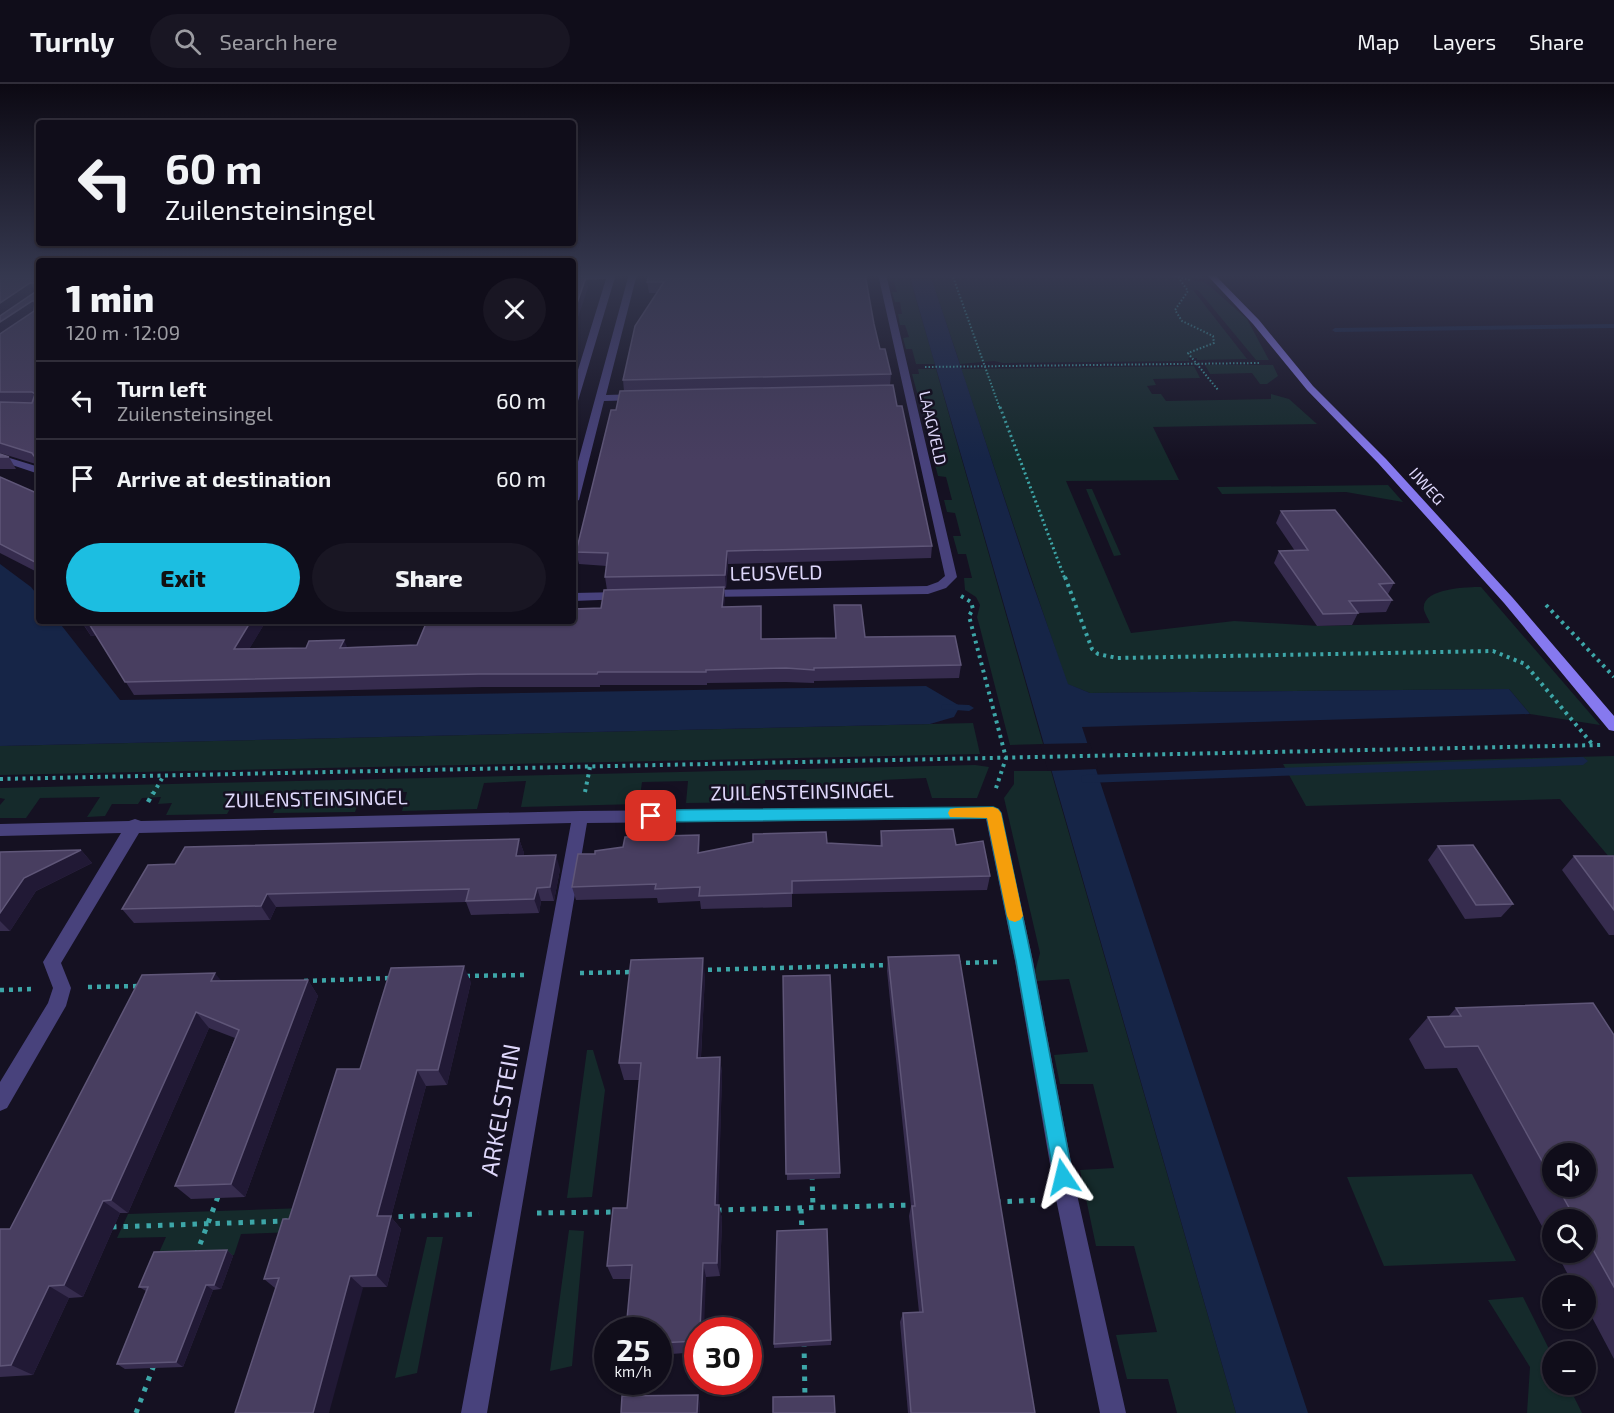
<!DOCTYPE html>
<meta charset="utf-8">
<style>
:root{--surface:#100d1a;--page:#191623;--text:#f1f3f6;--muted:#9c9ca2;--line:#302d39;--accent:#1cbee1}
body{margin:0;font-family:"Exo 2",sans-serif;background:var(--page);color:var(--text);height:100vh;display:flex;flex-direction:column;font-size:22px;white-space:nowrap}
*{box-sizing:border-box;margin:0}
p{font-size:20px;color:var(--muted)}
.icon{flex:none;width:33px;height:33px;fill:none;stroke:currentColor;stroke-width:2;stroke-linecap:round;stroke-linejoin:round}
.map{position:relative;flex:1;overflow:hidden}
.sheet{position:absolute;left:36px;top:174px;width:540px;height:366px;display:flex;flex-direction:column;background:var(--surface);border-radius:6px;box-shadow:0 2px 4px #0004,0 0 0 2px var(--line)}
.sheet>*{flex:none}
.top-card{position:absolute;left:36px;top:36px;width:540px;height:126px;border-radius:6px;box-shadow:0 2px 4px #0004,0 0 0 2px var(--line);background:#100d1a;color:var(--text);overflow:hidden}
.tools{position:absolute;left:1542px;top:1059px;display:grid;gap:12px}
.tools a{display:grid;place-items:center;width:54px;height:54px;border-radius:50%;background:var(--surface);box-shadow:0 2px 4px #0004,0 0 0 2px var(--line);font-size:30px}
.speed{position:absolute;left:594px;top:1233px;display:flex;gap:12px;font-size:30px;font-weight:700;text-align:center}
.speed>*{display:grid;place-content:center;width:78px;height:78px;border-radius:50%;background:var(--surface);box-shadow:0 2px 4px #0004,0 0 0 2px var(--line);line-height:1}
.speed small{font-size:15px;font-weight:400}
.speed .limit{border:9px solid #d22;background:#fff;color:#111}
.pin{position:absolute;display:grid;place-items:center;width:51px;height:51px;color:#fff;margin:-26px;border-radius:12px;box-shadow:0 3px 9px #0006}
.me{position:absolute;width:66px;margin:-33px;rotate:350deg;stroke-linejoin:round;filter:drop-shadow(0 0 4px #0008)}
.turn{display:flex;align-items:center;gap:21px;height:126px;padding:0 30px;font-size:27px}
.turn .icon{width:78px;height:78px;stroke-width:2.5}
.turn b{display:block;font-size:42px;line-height:51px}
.round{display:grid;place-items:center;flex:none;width:63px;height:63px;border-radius:32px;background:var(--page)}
.headline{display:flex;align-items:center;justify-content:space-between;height:102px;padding:0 30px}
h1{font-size:36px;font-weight:800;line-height:45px}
.cta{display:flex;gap:12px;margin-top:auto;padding:12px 30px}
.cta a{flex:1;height:69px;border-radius:36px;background:var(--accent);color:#111;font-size:24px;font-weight:800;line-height:69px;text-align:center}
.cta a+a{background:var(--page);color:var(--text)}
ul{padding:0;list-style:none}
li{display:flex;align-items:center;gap:18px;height:78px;padding:0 30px;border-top:2px solid var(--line)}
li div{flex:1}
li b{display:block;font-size:22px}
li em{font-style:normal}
header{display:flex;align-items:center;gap:36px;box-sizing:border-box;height:84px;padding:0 30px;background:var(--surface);border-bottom:2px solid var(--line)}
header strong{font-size:28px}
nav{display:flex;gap:33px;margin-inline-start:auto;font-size:21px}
.search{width:420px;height:54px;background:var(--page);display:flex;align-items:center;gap:15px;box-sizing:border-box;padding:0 21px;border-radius:33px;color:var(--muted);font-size:22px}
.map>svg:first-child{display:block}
</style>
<header>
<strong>Turnly</strong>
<div class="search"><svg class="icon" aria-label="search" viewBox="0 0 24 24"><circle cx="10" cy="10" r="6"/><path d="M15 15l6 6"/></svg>Search here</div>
<nav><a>Map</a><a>Layers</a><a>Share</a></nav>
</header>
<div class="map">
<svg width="1614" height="1329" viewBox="0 0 1614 1329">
<rect width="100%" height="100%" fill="#151122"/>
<g fill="#152a2b">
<path d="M889 190 909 191 935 280H916L912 265H906L903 254 909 253 905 241H900L898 230H902L900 218H895L892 208H897L894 198 889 197Z"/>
<path d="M1195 190 1206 195 1187 196 1205 198 1247 235 1269 276H1256L1198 206H1193L1247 275 1197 276V274H1188L1190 277 1003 279 994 277 960 280 930 191Z"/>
<path d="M1205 281H1273L1278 292 1267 300H1260L1252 289 1210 290Z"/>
<path d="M1194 282 1200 294 1153 295 1156 301 1147 302 1152 310H1161L1166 317 1271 315V310L1289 315 1317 340 1153 343 1179 396 1066 397 1131 549 1234 537 1319 542 1430 539C1429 536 1425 530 1424 526 1420 504 1468 503 1481 503L1600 641 1530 630 1509 605 1090 609 1067 600 961 285Z"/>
<path d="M918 285H936L1043 660 1010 661 979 540 977 533 980 521 976 513 965 506 964 494H972L966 470H958L953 452H961L955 429 947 428 944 416H952L946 393 938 392 933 373 940 371 930 332 923 331 912 290H919Z"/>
<path d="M1388 401 1403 418 1346 408 1222 410 1217 403Z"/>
<path d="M1086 405H1092L1121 471 1114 472Z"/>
<path d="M973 639 980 670 0 691V662Z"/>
<path d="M1614 672V774H1610L1560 715 1306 722 1283 680Z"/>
<path d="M975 681 989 683 977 714H932L926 694 882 696V715L808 716 806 696H765V718L686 719 688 697 642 698 639 720 521 723 526 697 484 699 477 725 402 727 407 708 362 709 355 728 273 729 282 710 238 711 227 730 166 731 172 719 158 720 161 713 142 714 138 720H112L105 732 87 733 100 713 40 714 26 734H0V721L5 715 0 714V704Z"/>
<path d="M1014 687H1051L1236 1329H1177L1168 1295H1127L1116 1251 1157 1248 1134 1162H1096L1080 1086 1114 1084 1093 1000H1060L1054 971 1088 968 1069 895 1037 897 1035 888 1040 869 1004 714 1014 700Z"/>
<path d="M587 966H593L605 1006 592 1113 567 1114Z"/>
<path d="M1472 1090 1516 1177 1384 1182 1347 1093Z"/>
<path d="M304 1124 296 1148 241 1150 234 1171 157 1173 166 1153 117 1154 128 1130Z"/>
<path d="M569 1146 584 1147 572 1282 550 1287Z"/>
<path d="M427 1153H443L417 1289 395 1294Z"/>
<path d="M1523 1213 1552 1271V1300L1568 1301 1582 1329H1527L1530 1283 1488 1216Z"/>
</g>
<g fill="#162547">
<path d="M909 190H930L1029 489 1068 600 1090 609 1509 605 1530 630 1082 643 1308 1329H1236Z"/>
<path d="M0 480 31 503 39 513V537H58L120 616 926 602 960 622 954 633 930 640 0 662Z"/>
</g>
<path fill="#151122" d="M1090 659 1098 685 1048 687 1040 660Z"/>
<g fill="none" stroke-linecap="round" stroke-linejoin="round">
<g fill="#162547" fill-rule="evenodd">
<path d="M1614 240V244L1335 248 1332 246 1335 244Z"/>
<path d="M946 620 969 621 974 624 969 627 942 625 941 623 942 621Z"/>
<path d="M1583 673 1588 677 1583 681 1086 699 1082 698 1081 695 1082 692 1086 691Z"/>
</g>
<g stroke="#3da6a8" stroke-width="2" stroke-dasharray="1.5 2" stroke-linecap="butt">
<path d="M952 190 1000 325"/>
<path d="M995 190H1034"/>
<path d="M1168 190 1190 196"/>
<path d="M1178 193 1188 207 1175 226 1182 237 1213 252 1214 259 1188 269 1218 306"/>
<path d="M925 283 1260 279"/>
</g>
<path stroke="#3da6a8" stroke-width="3" stroke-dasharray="2 3" stroke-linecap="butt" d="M1000 323 1065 495"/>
<g stroke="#3da6a8" stroke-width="4" stroke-dasharray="3 4.5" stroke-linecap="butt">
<path d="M1065 493 1092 565 1098 570 1117 574 1493 567 1525 580 1593 661"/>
<path d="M961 512 971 518 973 525 969 532 1006 674 995 707"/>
<path d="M1546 521 1614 593"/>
<path d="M0 695 1601 661"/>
<path d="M585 708 590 683"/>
<path d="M153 710 164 691"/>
</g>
<g stroke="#3da6a8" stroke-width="4.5" stroke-dasharray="4 5" stroke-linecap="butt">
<path d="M148 718 153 709"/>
<path d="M957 879 998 878"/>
<path d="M699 886 890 881"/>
<path d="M580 889 635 888"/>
<path d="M466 892 524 891"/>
<path d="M304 897 392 894"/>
<path d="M88 903 140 902"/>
<path d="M0 906 35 905"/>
</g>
<g stroke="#3da6a8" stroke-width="5" stroke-dasharray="4.5 7" stroke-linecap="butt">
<path d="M812 1091 813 1124"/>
<path d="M996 1118 1040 1116"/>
<path d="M801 1125 802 1148"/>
<path d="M717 1126 914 1121"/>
<path d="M537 1129 617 1128"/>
<path d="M387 1133 479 1130"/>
<path d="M112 1143 287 1137"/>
<path d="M196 1171 219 1110"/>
<path d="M804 1258 805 1316"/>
<path d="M136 1329 154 1281"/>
</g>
<g fill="#48427c" fill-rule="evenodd">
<path d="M616 190 578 317 573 320V302L606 195 573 196V192Z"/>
<path d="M629 190H637L606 311 640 310 645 313 640 316 604 317 579 416 573 419V396Z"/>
<path d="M878 190H886L957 493 946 504 928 510 701 513 699 510 705 506 927 502 938 498 945 492Z"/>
<path d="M0 371 39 383V390L0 377Z"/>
<path d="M621 508 627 512 625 515 573 517V509Z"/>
<path d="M993 723 999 725 1001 729 1033 877 1078 1115 1126 1329H1100L1056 1115 1015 877 986 735 587 739 487 1329H461L571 739 139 749 61 879 71 904 66 922 7 1024 0 1027V998L48 919 53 904 43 878 121 749 0 752V740L129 737 135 735 141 737 580 727Z"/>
</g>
<path fill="#8679ef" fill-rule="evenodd" d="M1206 190H1214L1259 236 1313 302 1386 375 1512 513 1614 632V647L1609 646 1504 519 1378 379 1307 306 1253 240Z"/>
</g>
<g fill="#362c4e" fill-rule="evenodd">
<path d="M0 190H39V381L0 369Z"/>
<path d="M649 190 874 240 880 265 891 290 890 301 897 322 932 462 931 474 728 480 726 504H724V523L761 522V555L835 554 834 521 865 553 961 581 959 594 814 597V599L786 598 707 599V601H600V603H483L134 611 96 551 91 552 81 537H266L249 565 347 563 417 561 601 524 607 506 605 493 607 482 579 480 576 468 616 326 624 307 623 296 657 209H649L647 198Z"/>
<path d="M0 370 9 373 16 385H0Z"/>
<path d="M0 393 39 410V489L0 469Z"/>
<path d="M1281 427 1394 499 1388 510 1392 516 1386 528 1358 529 1352 541 1317 542 1274 479 1279 467H1295L1276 439Z"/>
<path d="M881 747 956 761 990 792 987 806 792 810V823L701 825 700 817 658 819 657 814 576 816 572 803 595 770 699 751 700 768 827 759 880 762Z"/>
<path d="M519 755 524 769 523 772 560 785 554 817H541L539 829 471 831 466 818 276 823 270 836 134 839 122 825 175 780Z"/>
<path d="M1438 762 1513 820 1501 833 1465 835 1428 776Z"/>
<path d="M81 766 92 779 36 807 10 847H0V768Z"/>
<path d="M1574 772H1614V851H1609L1562 786Z"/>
<path d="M888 873 1035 1329H908L900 1238 903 1229 919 1228 909 1132 911 1122 887 887Z"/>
<path d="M705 891 701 973H720L722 990 718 1121H719L722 1135 720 1192 706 1193 698 1246V1268L658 1271V1246L631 1195H613L607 1182 627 1124 639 996H624L619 979Z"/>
<path d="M783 892 840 1089V1094L787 1096Z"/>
<path d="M308 896 318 912 245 1113 191 1115 175 1102 235 954 209 944 128 1129H120L83 1213 69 1214 33 1291 0 1293V1145H10L221 897Z"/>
<path d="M471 898 447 1001 426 1002 391 1133 401 1145 387 1203 275 1204 264 1195 289 1135 360 985Z"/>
<path d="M1456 924 1614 951V1275L1586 1222V1202H1574L1556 1168H1586V1136H1552V1161L1457 984 1425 985 1409 955 1428 933H1448ZM1552 1070 1586 1102H1552Z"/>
<path d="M227 1166 233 1172 221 1205 213 1206 183 1283 125 1285 117 1280 146 1207 139 1203Z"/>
<path d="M831 1256V1261L774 1264V1260Z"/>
</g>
<g fill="#211935">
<path d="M582 190H583L585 198 586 193 588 204 573 248V231Z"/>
<path d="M30 199 36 209 0 234V219Z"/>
<path d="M32 217 38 227 0 253V238Z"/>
<path d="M727 467 728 480 726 504 725 491Z"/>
<path d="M724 503 725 516 723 536 722 523Z"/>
<path d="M251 537H266L241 579 234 565Z"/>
<path d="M88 538 96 551 91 552 83 539Z"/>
<path d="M344 556 350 569 340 564Z"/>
<path d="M699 751 700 765V783L698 769Z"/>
<path d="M519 755 524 769 520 786 516 772Z"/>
<path d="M81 766 92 779 36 807 10 847 0 837V829L24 794Z"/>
<path d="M556 771 560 785 554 817 550 803Z"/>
<path d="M537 804 541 817 539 829 534 815Z"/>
<path d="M267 810 276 823 270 836 261 822Z"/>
<path d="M703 874 705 891 700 990 697 974Z"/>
<path d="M464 882 471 898 447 1001 438 986Z"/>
<path d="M215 889 227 904 211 897Z"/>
<path d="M308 896 318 912 245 1113 231 1100Z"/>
<path d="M196 928 209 944 128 1129 111 1116Z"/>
<path d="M720 973 722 990 718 1135 715 1121Z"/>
<path d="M417 986 426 1002 391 1133 401 1145 387 1203 376 1191 377 1132Z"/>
<path d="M103 1117 120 1129 83 1213 64 1201Z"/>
<path d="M719 1121 722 1135 720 1192 717 1179Z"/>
<path d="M227 1166 233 1172 221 1205 214 1201Z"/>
<path d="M703 1179 706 1193 704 1246H700Z"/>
<path d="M350 1192 363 1204 329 1329H313Z"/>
<path d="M206 1201 213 1206 183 1283 176 1278Z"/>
<path d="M49 1202 69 1214 33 1291 11 1281Z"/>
<path d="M698 1311 700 1319V1329H697Z"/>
</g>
<g fill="#483e60" stroke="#5f5678" stroke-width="1.5">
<path d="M0 190H39V372H34L32 369 0 359V318L32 319 35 310 32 308H0V250L34 227 35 217H32L0 238V232L35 208V199H30L0 219Z"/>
<path d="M573 190H582L581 193H586L573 231Z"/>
<path d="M649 190H865L874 240 880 265H885L891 290 623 296 635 242 664 198H647Z"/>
<path d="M893 301 897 322H902L932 462 727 467 725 491 605 493 608 469 576 468 611 326H616L620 307Z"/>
<path d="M0 370 9 373H0Z"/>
<path d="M0 393 39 410V482L37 479 0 460Z"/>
<path d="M1335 426 1394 499 1379 500 1392 516 1349 517 1358 529 1323 530 1279 467 1308 466 1281 427Z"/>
<path d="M724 503 722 523 761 522V555L836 554 834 521H861L865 553 955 552 961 581 814 584V586L786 584 706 586V588H598L597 590H479L125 598 88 538 83 539 82 537H251L234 565 306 564 309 557 344 556 340 564 417 561 427 537H573V525L601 524 604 506Z"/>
<path d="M953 745 956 761 983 757 990 792 792 797V809L699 812 700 803 655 805 656 800 572 803 578 770H595V767L623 763 625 753 699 751 698 769 753 758V750L826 748 827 759 882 762 881 747Z"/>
<path d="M519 755 516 772 556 771 550 803 537 804 534 815 466 817 469 805 267 810 261 822 122 825 148 781 175 780 185 763Z"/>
<path d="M1473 761 1513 820 1476 821 1438 762Z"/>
<path d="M81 766 24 794 0 829V768Z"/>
<path d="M1574 772H1614V826Z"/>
<path d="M959 871 1035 1329H911L903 1229 923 1228 912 1122H915L888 873Z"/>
<path d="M703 874 697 974 720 973 715 1121H719L717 1179H703L700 1246H698V1257L658 1259V1246H626L632 1181 607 1182 613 1124H627L641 979H619L631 876Z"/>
<path d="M464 882 438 986H417L377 1132H391L376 1191 350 1192 313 1329H235L279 1194 264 1195 283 1135H289L337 985H360L391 884Z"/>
<path d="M215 889 211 897 308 896 231 1100 175 1102 239 946 196 928 111 1116 103 1117 64 1201 49 1202 11 1281 0 1282V1145H10L142 891Z"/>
<path d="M830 891 840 1089 786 1090 783 892Z"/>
<path d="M1593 919 1614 951V1203L1586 1153V1136H1576L1557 1102H1586V1070H1552V1095L1478 962 1445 963 1428 933 1461 932 1456 924Z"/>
<path d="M827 1145 831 1256 774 1260 777 1147Z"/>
<path d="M227 1166 214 1201H206L176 1278 117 1280 148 1203H139L154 1168Z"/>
<path d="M698 1311 697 1329H621L622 1312Z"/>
<path d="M834 1312 835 1329H773V1313Z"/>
</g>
<linearGradient id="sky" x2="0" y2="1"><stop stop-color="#0c0913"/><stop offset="0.51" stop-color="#35384f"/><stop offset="1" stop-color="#35384f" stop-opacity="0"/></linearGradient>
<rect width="1614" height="376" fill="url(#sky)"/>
<path fill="#1cbee1" stroke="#127c92" stroke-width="1.5" d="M993 723 998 725 1001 729 1032 877 1073 1093 1070 1100 1063 1103 1056 1100 1054 1093 1016 877 987 734 651 738 646 736 643 732 646 728 651 726Z"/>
<path fill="#f59e0b" d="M993 723 998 725 1001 729 1023 832 1020 836 1015 838 1009 836 1007 832 987 734 950 733 948 729 950 725 956 724Z"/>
<g text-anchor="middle" stroke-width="5" stroke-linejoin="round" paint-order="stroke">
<g font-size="16" fill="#ded7fa" stroke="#151122">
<text transform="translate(933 344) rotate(77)" y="6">LAAGVELD</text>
<text transform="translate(1427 402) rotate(48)" y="6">IJWEG</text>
</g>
<g font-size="20" fill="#ded7fa" stroke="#151122">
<text transform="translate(776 489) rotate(-1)" y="7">LEUSVELD</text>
<text transform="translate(802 708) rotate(-1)" y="7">ZUILENSTEINSINGEL</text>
<text transform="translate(316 715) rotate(-1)" y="7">ZUILENSTEINSINGEL</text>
</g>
<g font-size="24" fill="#ded7fa" stroke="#151122">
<text transform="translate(501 1026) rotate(-80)" y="8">ARKELSTEIN</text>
</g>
</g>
</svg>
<div class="tools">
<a><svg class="icon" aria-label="sound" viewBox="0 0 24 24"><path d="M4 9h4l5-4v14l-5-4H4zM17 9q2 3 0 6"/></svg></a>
<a><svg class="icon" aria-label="search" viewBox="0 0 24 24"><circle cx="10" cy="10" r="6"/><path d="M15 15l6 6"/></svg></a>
<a>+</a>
<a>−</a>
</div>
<div class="speed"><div>25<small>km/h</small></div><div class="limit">30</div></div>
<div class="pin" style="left:651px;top:732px;background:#d93025"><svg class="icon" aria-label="arrive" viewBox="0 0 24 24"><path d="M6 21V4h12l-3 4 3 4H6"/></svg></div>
<svg class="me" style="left:1063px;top:1093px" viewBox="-20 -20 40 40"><path d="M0-17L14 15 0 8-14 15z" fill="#1cbee1" stroke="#fff" stroke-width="4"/></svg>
<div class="top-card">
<div class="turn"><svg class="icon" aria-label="left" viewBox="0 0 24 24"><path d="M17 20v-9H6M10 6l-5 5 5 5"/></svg><div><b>60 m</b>Zuilensteinsingel</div></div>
</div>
<section class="sheet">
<div class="headline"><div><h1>1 min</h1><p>120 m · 12:09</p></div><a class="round"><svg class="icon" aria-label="close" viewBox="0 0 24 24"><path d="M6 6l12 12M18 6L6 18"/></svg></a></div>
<ul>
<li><svg class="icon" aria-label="left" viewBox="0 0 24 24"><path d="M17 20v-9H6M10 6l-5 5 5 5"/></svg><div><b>Turn left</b><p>Zuilensteinsingel</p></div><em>60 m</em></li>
<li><svg class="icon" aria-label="arrive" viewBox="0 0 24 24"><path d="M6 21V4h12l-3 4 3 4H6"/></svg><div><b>Arrive at destination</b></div><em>60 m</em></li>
</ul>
<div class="cta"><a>Exit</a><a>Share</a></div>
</section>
</div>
